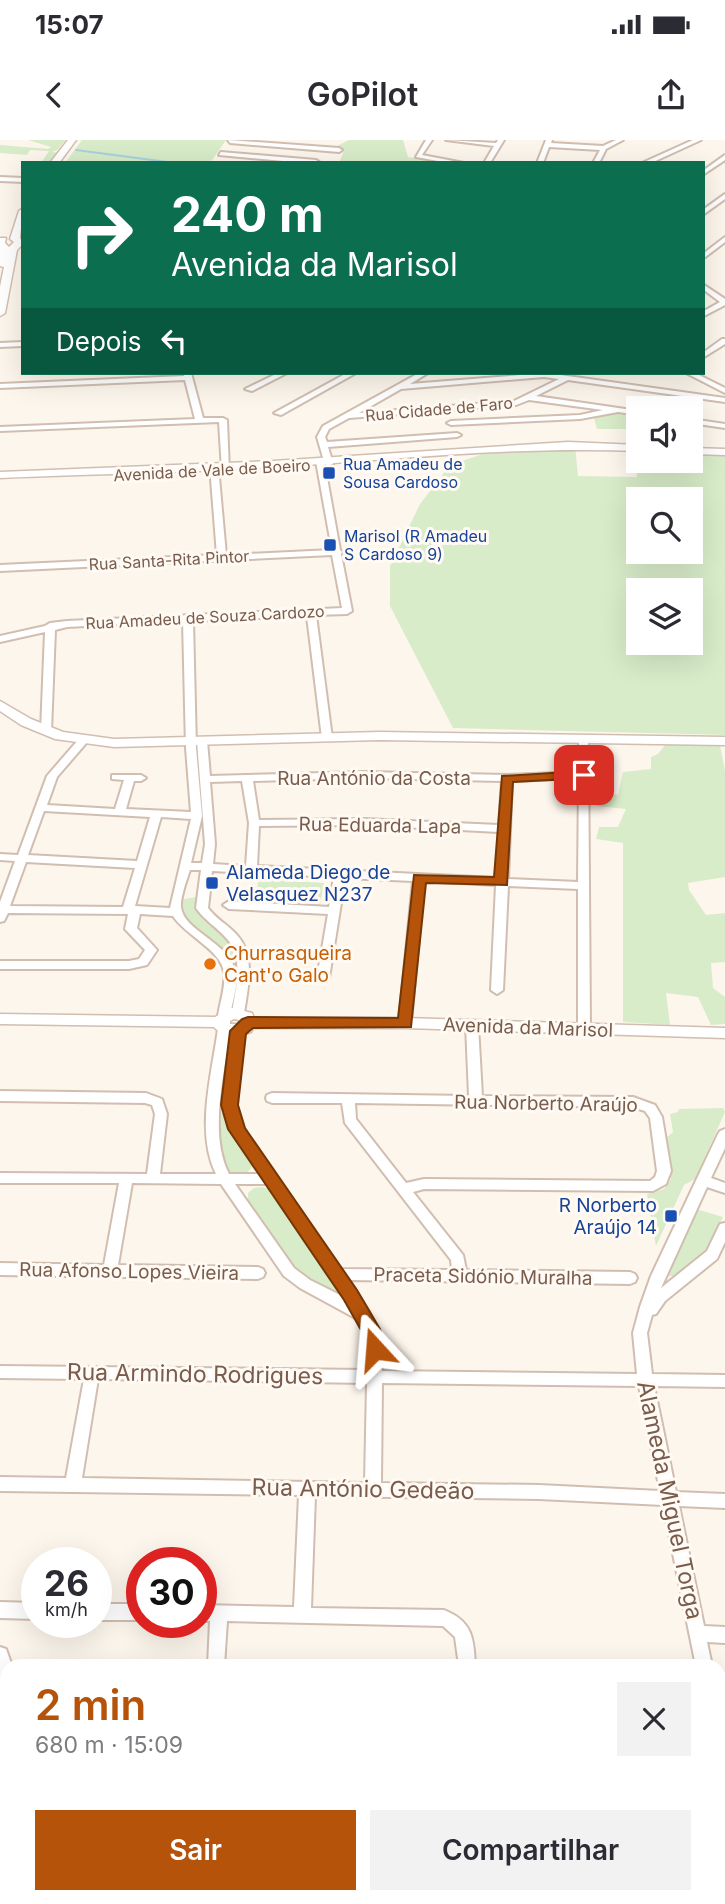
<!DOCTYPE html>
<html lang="pt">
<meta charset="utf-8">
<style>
:root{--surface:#fff;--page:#f2f2f3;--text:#2b2b33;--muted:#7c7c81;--accent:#b45309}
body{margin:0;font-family:Inter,sans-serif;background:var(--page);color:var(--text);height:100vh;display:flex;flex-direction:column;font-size:26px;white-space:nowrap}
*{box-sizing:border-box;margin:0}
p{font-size:23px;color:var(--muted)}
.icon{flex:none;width:38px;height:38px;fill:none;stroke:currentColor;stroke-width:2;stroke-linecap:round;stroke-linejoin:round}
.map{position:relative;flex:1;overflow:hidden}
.details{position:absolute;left:0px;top:1519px;width:726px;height:245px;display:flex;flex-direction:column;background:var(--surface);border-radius:21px 21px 0 0;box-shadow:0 7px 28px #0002}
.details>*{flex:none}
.banner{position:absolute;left:21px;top:21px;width:684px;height:214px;border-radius:0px;box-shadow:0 7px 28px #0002;background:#0b6e4f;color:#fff;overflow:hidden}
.controls{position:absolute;left:626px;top:256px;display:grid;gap:14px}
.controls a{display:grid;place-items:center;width:77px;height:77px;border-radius:0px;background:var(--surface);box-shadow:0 7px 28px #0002;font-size:35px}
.speed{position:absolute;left:21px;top:1407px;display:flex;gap:14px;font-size:35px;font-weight:700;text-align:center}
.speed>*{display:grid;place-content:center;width:91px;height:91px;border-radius:50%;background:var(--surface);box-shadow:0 7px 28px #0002;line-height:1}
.speed small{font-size:18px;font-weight:400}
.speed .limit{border:10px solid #d22;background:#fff;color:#111}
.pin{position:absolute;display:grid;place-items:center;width:60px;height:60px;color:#fff;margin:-30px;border-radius:14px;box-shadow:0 4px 10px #0006}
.me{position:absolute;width:77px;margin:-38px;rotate:341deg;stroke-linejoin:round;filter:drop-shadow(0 0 5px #0008)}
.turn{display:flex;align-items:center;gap:24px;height:147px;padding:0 35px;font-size:32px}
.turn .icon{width:91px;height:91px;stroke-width:2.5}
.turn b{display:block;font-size:49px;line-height:60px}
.then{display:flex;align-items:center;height:66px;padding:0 35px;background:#0003;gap:14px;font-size:26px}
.round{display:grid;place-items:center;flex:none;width:74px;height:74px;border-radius:0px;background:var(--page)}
.headline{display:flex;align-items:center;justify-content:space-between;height:119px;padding:0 35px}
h1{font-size:42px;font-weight:600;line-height:52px;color:var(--accent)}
.cta{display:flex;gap:14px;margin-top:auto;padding:14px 35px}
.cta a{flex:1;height:80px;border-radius:0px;background:var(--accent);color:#fff;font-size:28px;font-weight:600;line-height:80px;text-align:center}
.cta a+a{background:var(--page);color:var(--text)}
.status{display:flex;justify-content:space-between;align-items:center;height:49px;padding:0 35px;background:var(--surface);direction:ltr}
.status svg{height:19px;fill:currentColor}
header{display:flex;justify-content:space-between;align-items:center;height:91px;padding:0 35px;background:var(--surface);font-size:32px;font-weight:600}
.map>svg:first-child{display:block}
</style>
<div class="status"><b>15:07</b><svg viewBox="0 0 49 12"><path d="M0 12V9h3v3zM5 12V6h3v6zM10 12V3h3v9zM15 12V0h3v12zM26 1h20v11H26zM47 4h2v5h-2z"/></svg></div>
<header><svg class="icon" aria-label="back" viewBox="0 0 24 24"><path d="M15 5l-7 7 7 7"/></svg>GoPilot<svg class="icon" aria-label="share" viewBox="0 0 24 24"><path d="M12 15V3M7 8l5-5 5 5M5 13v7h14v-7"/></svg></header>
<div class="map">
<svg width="725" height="1764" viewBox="0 0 725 1764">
<rect width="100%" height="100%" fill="#fdf6ec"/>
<g fill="#d8ecc9" fill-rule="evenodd">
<path d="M28 0H66L57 10 52 12 58 13 50 23H41L49 11 30 10 27 15 0 13V5L48 9 51 7Z"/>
<path d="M82 0H226L210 23H65Z"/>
<path d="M349 0H403L408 17 445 23H339L344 11 335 7Z"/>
<path d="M618 273 638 275 631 289H597L594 278Z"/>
<path d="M575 306 578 336 637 337 636 325 696 327V314L725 316V595L453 588 390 466V426L420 364 450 325 480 315 484 311ZM639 359H691V411H639ZM639 450H691V502H639Z"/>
<path d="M666 604 720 605 725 631V737L688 743 689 750 706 775 725 773V822L711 823 713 848 725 857V884L711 885 698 857 666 853 670 885 623 882V703L596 699 599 687H618L626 669 597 666 600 653 618 655 623 632 651 629V617L658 614Z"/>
<path d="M259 739 324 743 320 765 254 762Z"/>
<path d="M196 757C196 783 223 785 234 804 243 821 237 842 235 860H233L236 833 228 816 182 775 180 760Z"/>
<path d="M723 968 725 972 695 1039 684 1045 656 1106 647 1054 664 1049 671 1039 665 999 673 992 670 974 678 972 679 969Z"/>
<path d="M225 972 230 989 252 1021 253 1026 245 1035 230 1034C216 1019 218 992 221 973Z"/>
<path d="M263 1047 272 1050 344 1154 312 1142 297 1132 248 1060V1053L254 1048Z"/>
<path d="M696 1069 723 1077 706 1113 680 1136H665Z"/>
</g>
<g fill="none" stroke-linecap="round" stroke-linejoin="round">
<path stroke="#a5d3da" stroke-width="2" d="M76 10 175 23"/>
<defs>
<g id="minor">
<path d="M228 0 339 8 342 10 339 12 230 3Z"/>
<path d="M426 0H432L422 15 464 23H449L416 17Z"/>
<path d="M446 0 496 3 498 0H504L490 23H484L494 6Z"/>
<path d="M546 0H552L551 3 603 6 616 0H623L606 9 599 23H593L600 10 549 7 543 23H537Z"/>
<path d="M693 0H701L651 23H642Z"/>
<path d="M221 12 316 20 319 22 304 23 219 15Z"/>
<path d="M725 15V20L704 34V30Z"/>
<path d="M0 37 23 38V42L0 41Z"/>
<path d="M725 54V59L704 74V69Z"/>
<path d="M725 97V102L704 118V113Z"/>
<path d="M704 145 725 159V165L704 176V171L720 162 704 150Z"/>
<path d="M722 199H725V204L704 217V212Z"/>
<path d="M23 202V206L0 207V203Z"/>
<path d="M183 233H191L203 278H223L227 280 229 332 222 330 219 282 0 291V287L195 279 185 240 0 248V244L184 236Z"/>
<path d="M278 233H287L252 251 245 249Z"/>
<path d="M347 233H356L281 275 274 273Z"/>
<path d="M419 233H428L410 244 546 233 725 258V262L568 240 536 256 639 271V275L618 272 580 279 451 285 447 283 451 281 580 275 603 270 529 260 516 265 349 278 329 289 325 297 327 302 457 293 461 295 457 297 328 307 333 324 326 326 324 321 340 410 342 412 341 414 352 471 347 474 316 475 332 598 331 600H323L322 598 307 476 193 481 196 608 202 676 191 723H202L205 704 197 601 198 599 202 598 207 601 210 636 364 632 507 635 579 632V599L580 597H588L590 888 588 891 584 892 578 888V749L508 746 503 850 497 854 491 850 496 745 424 741 411 883 405 887 399 883 413 741 345 738 329 838 323 842 317 838 328 774 229 769 223 765 229 761 329 767 334 737 212 731 208 768C216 779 227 784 236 794 256 815 248 847 244 873L238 877 232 873C235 851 245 817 227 799 217 787 205 781 196 768L201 730H190C187 739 180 758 181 767 183 791 231 803 236 833 238 847 232 862 230 876L224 880 218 876C220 862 226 846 224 832 221 810 185 795 173 776L140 774 137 788 157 810 147 825 129 829H0V821H129L139 819 145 810 125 789 128 774 8 773 4 781 0 782V762L15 721 0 720V714L18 715 47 636 79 599 83 598 88 601 57 637 47 665 115 669 124 640 112 639V635H141L146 638 141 641H134L126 669 191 672 186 608 183 481 67 487 55 490 51 591 46 594 41 591 45 492 0 502V496L45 486 50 483 67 481 342 468 332 415 0 431V425L217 415 210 326 214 324 218 326 226 415 332 410 316 321 320 319 324 321 317 297 323 286ZM544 237 559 239 514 261 359 273 401 249ZM364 638 502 641 499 685 364 679 259 680 253 641ZM579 638 578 742 508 739 512 641ZM242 641 249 683 246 726 213 724 215 704 210 642ZM44 671 150 677 137 721 28 715ZM161 677 191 679 170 768 135 766ZM364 685 499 692 497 738 257 726 259 686ZM26 722 135 728 123 767 10 766Z"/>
<path d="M686 233H695L725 248V253Z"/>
<path d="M691 279 725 284V288L691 283Z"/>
<path d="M472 881 478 885 482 956 633 957 655 965 662 977 671 1031 666 1044 653 1051 424 1049 413 1052 463 1115 466 1130 630 1132 635 1134 637 1138 635 1142 630 1144 348 1140C371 1172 383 1190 382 1231L637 1234 633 1193 640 1167 651 1136 718 994 720 991 725 989V1008L711 1038 725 1043V1053L707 1047 661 1148 707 1111 720 1084 725 1083V1102L717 1119 665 1161 656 1174 652 1175 647 1193 652 1234 725 1235V1247L654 1246 676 1352 725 1354V1368L679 1366 704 1486 725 1487V1503L707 1502 712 1526H696L663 1365 539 1359 315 1356 311 1468 444 1470C472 1481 474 1498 475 1526H459L455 1497 443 1486 227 1481 224 1526H208L210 1481H201V1465L294 1467 299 1355 0 1351V1337L66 1338 84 1239 0 1238V1226L367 1230 368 1209 364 1190 357 1179 300 1148 284 1136 221 1044 132 1043 118 1125 258 1127 263 1129 265 1133 263 1137 258 1139 0 1135V1123L104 1125 119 1043H0V1033L147 1034 155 974 152 965 145 963 0 961V951L146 953 162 959 167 974 160 1034H216C195 992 212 933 218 889L220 886H228L230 889C225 934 208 993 229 1034H261L230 989 223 965 232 891 238 887 242 888 244 891 235 965 243 988 340 1129 452 1130 451 1120 345 983 342 963H272L267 961 266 958 267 955 272 953 469 956 466 885ZM355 963 632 967 645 971 650 978 657 1031 655 1037 650 1041 424 1039 406 1043 356 979ZM235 1044H268L344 1157 310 1140 294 1128ZM98 1239 367 1243 365 1343 82 1338ZM382 1243 639 1246 660 1351 539 1345 381 1343Z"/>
<path d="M0 1462 37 1463V1479L0 1478Z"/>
<rect x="96" y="1464" width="46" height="16"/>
<path d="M0 1507 6 1509 12 1526H7V1543L0 1539Z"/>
<path d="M719 1593 725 1595V1639L719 1636Z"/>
<path d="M80 1757H101L104 1764H83Z"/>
<rect x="385" y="1757" width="18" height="7"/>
</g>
<g id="tertiary">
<path d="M568 302 639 305V311C518 306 398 319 277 327 185 333 92 334 0 338V332L273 321Z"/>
<path d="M691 308 725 309V315L691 314Z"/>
<path d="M0 561 31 579 63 592 114 599 380 592 725 597V605L380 600 114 607 55 599 21 585 0 571Z"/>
<path d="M232 868 252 873 254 878H405L725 888V898L405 888H253L251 892C237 897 225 899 214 887L0 884V874L215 877ZM234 879 239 880V884H230V881Z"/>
</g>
<g id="secondary">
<path d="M68 0H76L59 23H50Z"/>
<path d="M23 68 20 98 23 104 17 110 5 173 0 176V147L4 127 0 126V98H6L5 103 9 107 14 102 10 99 19 71Z"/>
</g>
</defs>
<use href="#minor" stroke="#d1beb0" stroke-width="4"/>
<use href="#tertiary" stroke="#d1beb0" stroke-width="3"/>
<use href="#secondary" stroke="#d6c0b0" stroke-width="3"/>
<use href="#minor" fill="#fff" fill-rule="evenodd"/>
<use href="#tertiary" fill="#fff" fill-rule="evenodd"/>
<use href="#secondary" fill="#fff" fill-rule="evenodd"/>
</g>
<path fill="#b45309" stroke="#753606" stroke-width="2" d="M584 631 589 632V638L513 642 507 745 426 743 411 887 253 888 246 894 238 965 245 988 357 1150 380 1189 384 1209 382 1214 375 1217 368 1214 361 1190 344 1160 228 989 221 965 230 891 242 879 248 877 398 878 414 735 494 737 502 636Z"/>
<g fill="#1a4fb4" stroke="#fffaf3" stroke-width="2.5">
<rect x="322" y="326" width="14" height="14" rx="3.5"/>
<rect x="323" y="398" width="14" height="14" rx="3.5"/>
<rect x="205" y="736" width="14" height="14" rx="3.5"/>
<rect x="664" y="1069" width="14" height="14" rx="3.5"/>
</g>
<circle fill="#e8710a" stroke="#fffaf3" stroke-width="2.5" cx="210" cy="824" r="7"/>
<g text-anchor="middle" stroke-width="6" stroke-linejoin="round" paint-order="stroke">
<g font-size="16" fill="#7a5c4d" stroke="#fffaf3">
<text transform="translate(439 269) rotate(-5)" y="6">Rua Cidade de Faro</text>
<text transform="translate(212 330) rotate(-3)" y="6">Avenida de Vale de Boeiro</text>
<text transform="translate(169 420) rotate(-3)" y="6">Rua Santa-Rita Pintor</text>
<text transform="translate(205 477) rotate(-3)" y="6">Rua Amadeu de Souza Cardozo</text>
</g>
<g font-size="16" fill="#164399" stroke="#fffaf3" text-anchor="start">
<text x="343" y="330">Rua Amadeu de<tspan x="343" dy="18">Sousa Cardoso</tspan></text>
<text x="344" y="402">Marisol (R Amadeu<tspan x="344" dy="18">S Cardoso 9)</tspan></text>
</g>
<g font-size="19" fill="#7a5c4d" stroke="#fffaf3">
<text x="374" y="645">Rua António da Costa</text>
<text transform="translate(380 685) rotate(1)" y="7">Rua Eduarda Lapa</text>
<text transform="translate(528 887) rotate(2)" y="7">Avenida da Marisol</text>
<text transform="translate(546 963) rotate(1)" y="7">Rua Norberto Araújo</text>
<text transform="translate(129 1131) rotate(1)" y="7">Rua Afonso Lopes Vieira</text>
<text transform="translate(483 1136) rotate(1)" y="7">Praceta Sidónio Muralha</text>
</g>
<g font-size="19" fill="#164399" stroke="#fffaf3" text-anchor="start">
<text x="226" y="739">Alameda Diego de<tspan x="226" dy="22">Velasquez N237</tspan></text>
<text x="657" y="1072" text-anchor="end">R Norberto<tspan x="657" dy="22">Araújo 14</tspan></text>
</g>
<g font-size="19" fill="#c56008" stroke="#fffaf3" text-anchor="start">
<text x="224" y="820">Churrasqueira<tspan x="224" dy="22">Cant'o Galo</tspan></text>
</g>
<g font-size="23" fill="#7a5c4d" stroke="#fffaf3">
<text transform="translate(195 1234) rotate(1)" y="8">Rua Armindo Rodrigues</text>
<text transform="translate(363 1349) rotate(1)" y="8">Rua António Gedeão</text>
<text transform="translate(670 1360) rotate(78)" y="8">Alameda Miguel Torga</text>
</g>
</g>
</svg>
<div class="controls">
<a><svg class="icon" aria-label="sound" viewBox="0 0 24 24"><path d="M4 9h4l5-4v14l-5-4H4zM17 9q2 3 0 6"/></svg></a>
<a><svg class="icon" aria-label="search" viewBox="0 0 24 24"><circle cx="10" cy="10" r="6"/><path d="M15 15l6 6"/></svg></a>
<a><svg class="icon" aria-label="layers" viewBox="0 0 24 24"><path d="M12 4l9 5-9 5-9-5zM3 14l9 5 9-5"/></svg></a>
</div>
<div class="speed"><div>26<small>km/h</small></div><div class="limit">30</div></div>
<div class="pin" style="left:584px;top:635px;background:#d93025"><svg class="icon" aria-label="arrive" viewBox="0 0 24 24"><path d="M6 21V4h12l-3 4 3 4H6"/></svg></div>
<svg class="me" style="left:375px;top:1209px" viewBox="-20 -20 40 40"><path d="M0-17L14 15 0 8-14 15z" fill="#b45309" stroke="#fff" stroke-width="4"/></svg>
<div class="banner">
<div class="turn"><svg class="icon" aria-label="right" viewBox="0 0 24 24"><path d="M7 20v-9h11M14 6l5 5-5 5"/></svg><div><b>240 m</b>Avenida da Marisol</div></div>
<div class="then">Depois<svg class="icon" aria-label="left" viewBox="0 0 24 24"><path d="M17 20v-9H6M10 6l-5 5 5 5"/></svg></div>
</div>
<section class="details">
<div class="headline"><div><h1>2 min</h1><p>680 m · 15:09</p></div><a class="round"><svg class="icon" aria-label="close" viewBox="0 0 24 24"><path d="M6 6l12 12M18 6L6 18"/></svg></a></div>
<div class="cta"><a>Sair</a><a>Compartilhar</a></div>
</section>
</div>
